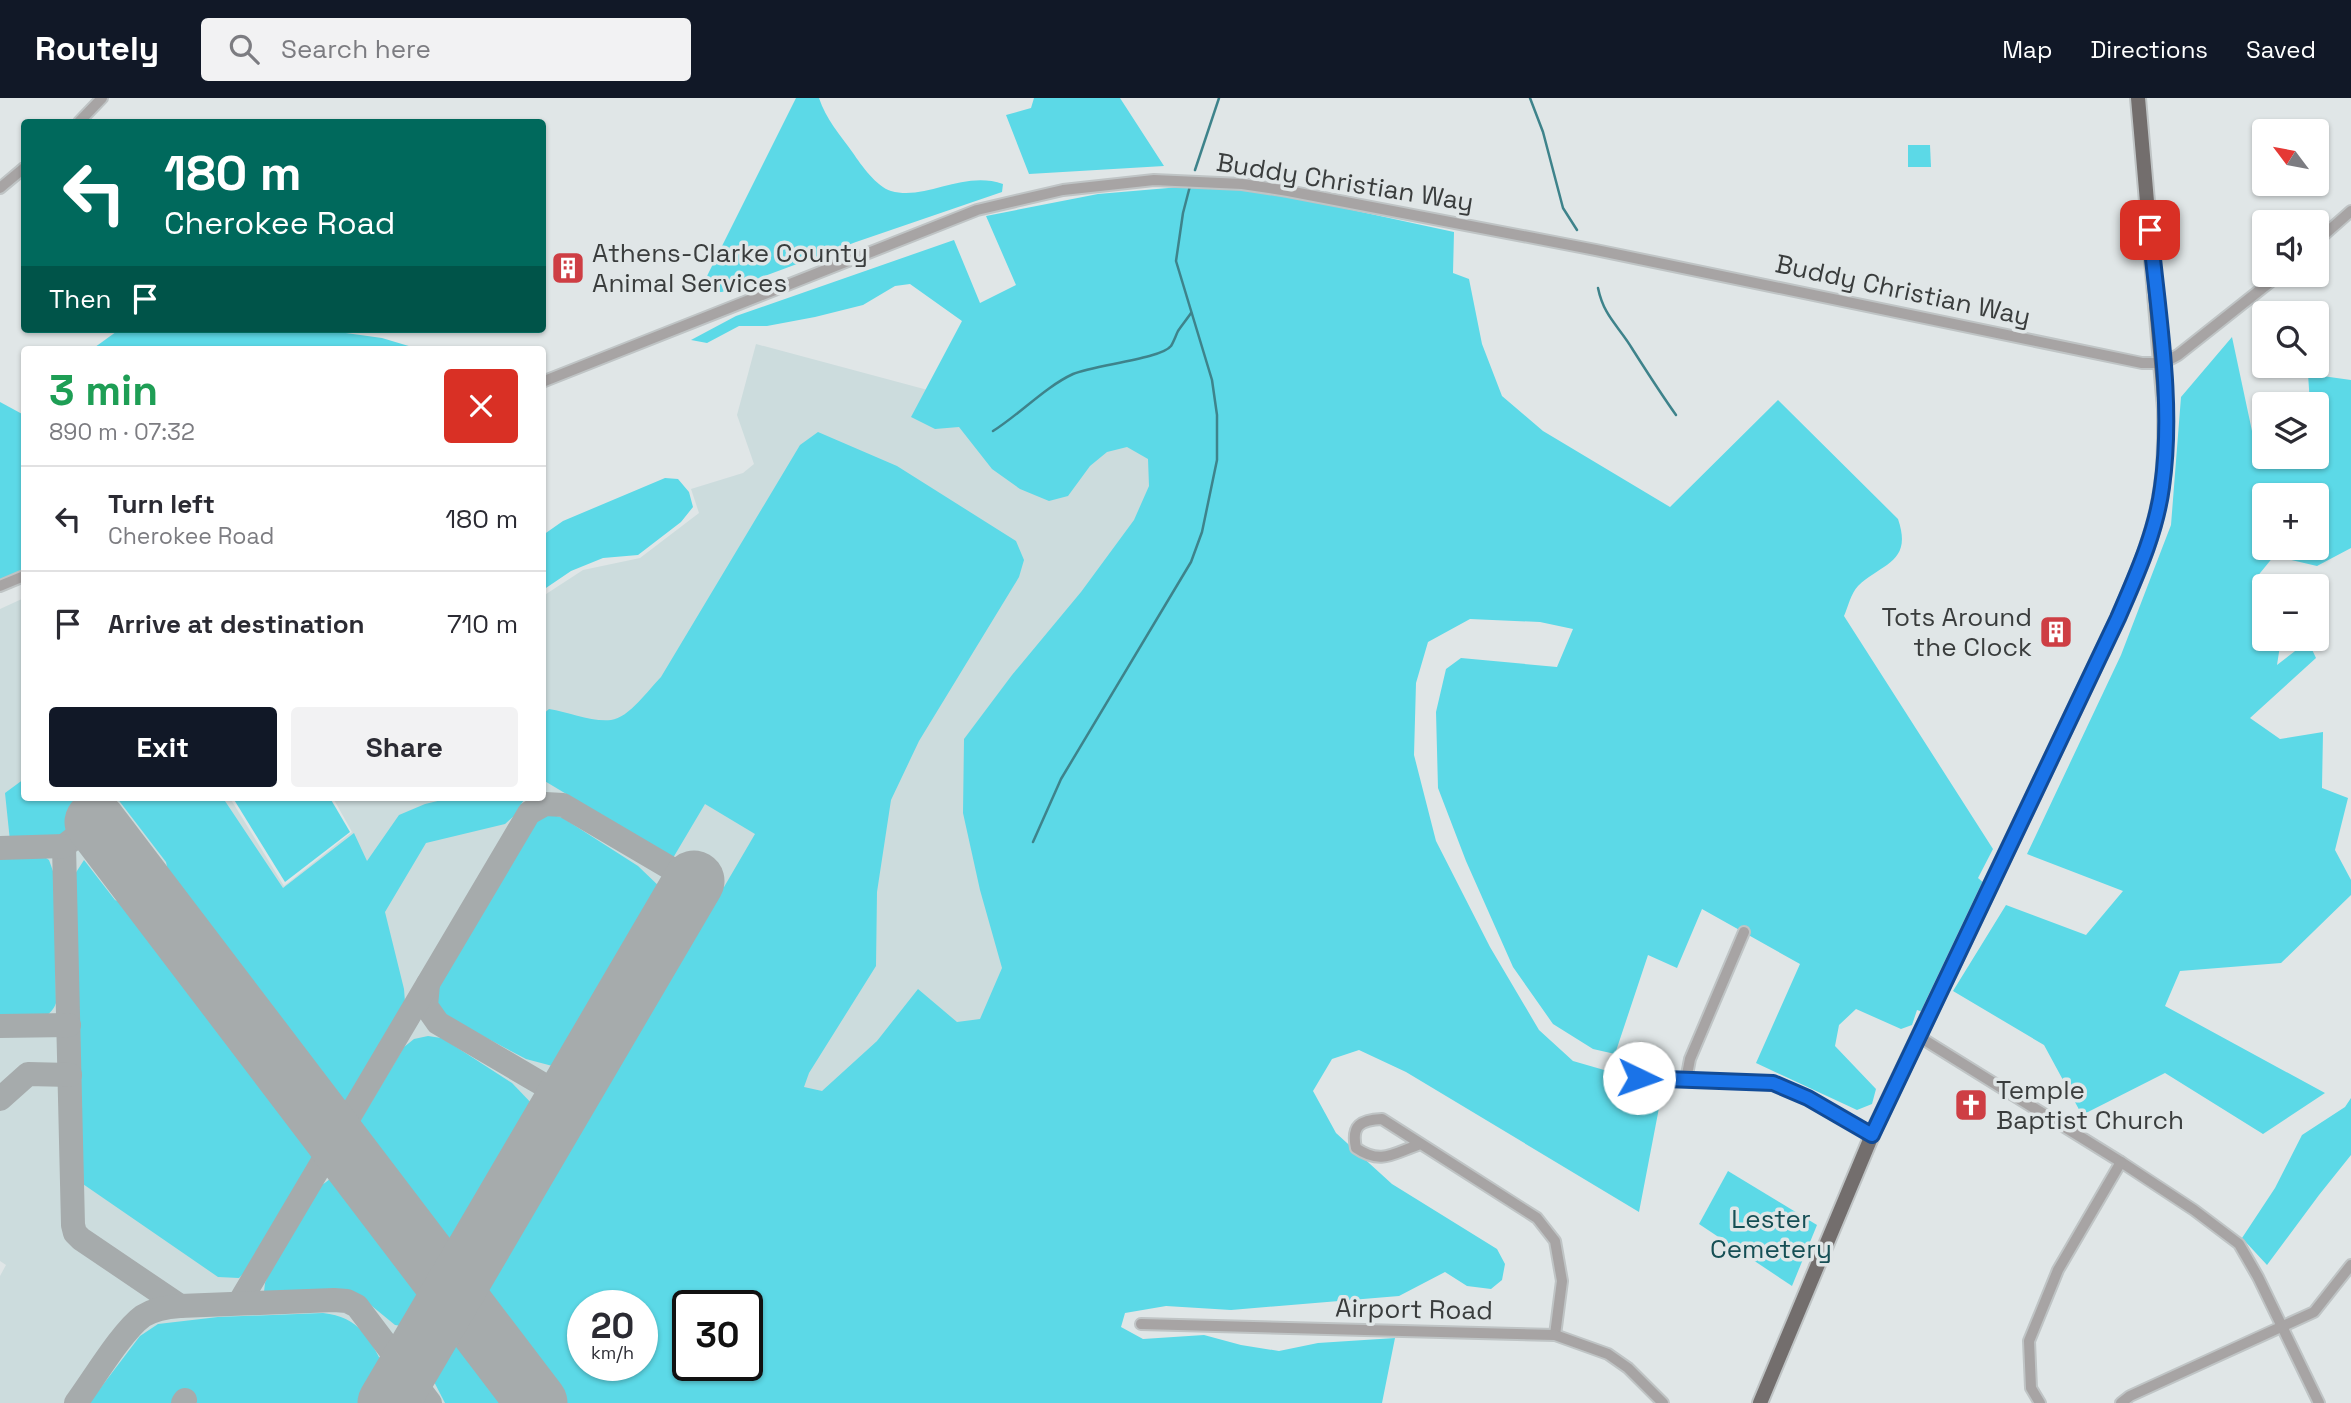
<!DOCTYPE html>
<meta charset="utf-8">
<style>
:root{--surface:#fff;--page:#f2f2f3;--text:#2b2b33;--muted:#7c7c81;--line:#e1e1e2;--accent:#111827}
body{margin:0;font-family:"Space Grotesk",sans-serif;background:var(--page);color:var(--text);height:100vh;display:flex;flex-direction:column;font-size:26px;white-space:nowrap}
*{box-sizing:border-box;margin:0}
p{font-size:23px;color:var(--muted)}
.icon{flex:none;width:38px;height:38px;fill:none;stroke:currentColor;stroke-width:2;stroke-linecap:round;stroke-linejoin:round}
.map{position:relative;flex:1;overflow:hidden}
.side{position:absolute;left:21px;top:248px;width:525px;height:455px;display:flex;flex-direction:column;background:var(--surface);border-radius:7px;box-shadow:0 2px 5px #0004}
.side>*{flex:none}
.top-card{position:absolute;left:21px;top:21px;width:525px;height:214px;border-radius:7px;box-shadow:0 2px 5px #0004;background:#00695c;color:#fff;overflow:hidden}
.needle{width:46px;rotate:302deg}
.controls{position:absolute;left:2252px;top:21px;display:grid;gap:14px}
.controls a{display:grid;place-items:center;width:77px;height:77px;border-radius:7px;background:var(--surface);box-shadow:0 2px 5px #0004;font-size:35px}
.speed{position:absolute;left:567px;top:1192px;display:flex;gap:14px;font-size:35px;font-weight:700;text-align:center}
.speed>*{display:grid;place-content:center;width:91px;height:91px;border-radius:50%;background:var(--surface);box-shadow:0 2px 5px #0004;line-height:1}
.speed small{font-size:18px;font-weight:400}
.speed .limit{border:4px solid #111;border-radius:10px;background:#fff;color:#111}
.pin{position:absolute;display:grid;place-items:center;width:60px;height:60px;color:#fff;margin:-30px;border-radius:14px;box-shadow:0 4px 10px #0006}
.me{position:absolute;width:77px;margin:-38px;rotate:93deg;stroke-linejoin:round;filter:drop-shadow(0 0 5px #0008)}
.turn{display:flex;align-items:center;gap:24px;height:147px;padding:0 28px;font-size:32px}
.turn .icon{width:91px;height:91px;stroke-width:2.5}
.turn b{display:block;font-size:49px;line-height:60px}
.then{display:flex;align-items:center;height:66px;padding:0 28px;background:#0003;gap:14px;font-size:26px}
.round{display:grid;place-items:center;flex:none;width:74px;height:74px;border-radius:7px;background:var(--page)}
.head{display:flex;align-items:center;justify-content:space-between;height:119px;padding:0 28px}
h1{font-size:42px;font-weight:700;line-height:52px;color:#1e9e55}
.button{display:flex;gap:14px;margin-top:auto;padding:14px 28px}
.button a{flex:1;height:80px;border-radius:7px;background:var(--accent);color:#fff;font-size:28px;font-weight:700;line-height:80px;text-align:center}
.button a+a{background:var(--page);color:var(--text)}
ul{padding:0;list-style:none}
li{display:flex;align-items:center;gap:21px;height:105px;padding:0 28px;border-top:2px solid var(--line)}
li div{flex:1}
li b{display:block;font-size:26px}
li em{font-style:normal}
header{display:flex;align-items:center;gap:42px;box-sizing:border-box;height:98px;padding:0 35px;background:var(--accent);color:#fff}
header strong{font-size:33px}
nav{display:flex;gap:38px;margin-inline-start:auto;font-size:24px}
.search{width:490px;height:63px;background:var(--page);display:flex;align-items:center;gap:18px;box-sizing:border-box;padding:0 24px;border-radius:7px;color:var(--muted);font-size:26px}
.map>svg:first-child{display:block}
</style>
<header>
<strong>Routely</strong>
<div class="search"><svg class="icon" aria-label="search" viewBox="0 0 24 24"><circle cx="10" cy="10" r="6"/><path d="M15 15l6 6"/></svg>Search here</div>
<nav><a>Map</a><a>Directions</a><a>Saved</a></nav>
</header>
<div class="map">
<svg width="2351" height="1305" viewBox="0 0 2351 1305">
<rect width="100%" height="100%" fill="#e0e6e7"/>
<path fill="#ccdcdd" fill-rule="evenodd" d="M756 246 1185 361 1013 890 839 1305H0V1178L6 1167 0 1163V511L24 500V700H230L284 788 352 734 333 700H542L543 498 583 472 640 460 699 415 691 391 743 375 754 366 737 317ZM583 1208H642V1267H583ZM688 1208H747V1267H688Z"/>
<g fill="#5cd9e7" fill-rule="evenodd">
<path d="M796 0H819C826 21 840 37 853 55 861 67 877 89 891 93 926 103 963 72 1003 86L1002 94 856 144 722 194H711L703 186Z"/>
<path d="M1034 0H1120L1164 68 1029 76 1006 17 1031 10Z"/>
<path d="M1908 47H1930L1931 69H1908Z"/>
<path d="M1180 89 1264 93 1454 134 1453 175 1469 181 1482 246 1502 298 1543 333 1670 409 1778 302 1898 421C1913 465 1882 465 1858 488 1851 495 1848 509 1844 518L1993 751 1978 780 1985 786 1923 914 1917 912 1912 927 1901 931 1856 911 1839 927 1835 948 1876 991 1872 1006 1857 1012 1756 965 1800 866 1702 811 1677 870 1648 857 1615 956 1593 951 1553 926 1513 869 1466 763 1438 690 1436 614 1446 571 1461 560 1557 569 1573 531 1540 524 1470 521 1428 544 1416 585 1414 657 1436 743 1490 849 1539 932 1573 963 1663 989 1639 1114 1406 974 1359 952 1332 961 1313 993 1336 1035 1392 1086 1497 1151 1505 1166 1502 1182 1491 1191 1467 1188 1445 1174 1399 1198 1231 1212 1166 1208 1125 1215 1121 1229 1143 1241 1204 1237 1241 1247 1279 1253 1318 1245 1395 1240 1382 1305H562L478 1194 717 786 724 789 755 736 705 706 673 760 543 682V616L549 611C569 614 591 624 611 622 629 620 649 591 661 579L800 347 818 334 897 368 1016 443 1024 462 1019 479 919 643 891 702 877 794 876 868 809 975 804 989 822 993 877 943 918 891 957 924 980 921 1002 870 980 792 963 715 964 641 1012 577 1081 494 1134 422 1149 388 1148 361 1127 349 1107 354 1090 368 1068 398 1049 403 1020 391 992 371 959 329 935 331 911 319 962 223 910 186 895 188 863 207 815 219 767 228H739L707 245 691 242 736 218 954 142 980 205 1016 187 986 118 1098 96ZM583 1208H642V1267H583ZM688 1208H747V1267H688Z"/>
<path d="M120 231H317L382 240 422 252H91Z"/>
<path d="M2232 239 2252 333 2264 335V359H2317V306H2310L2308 276 2351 282V450L2317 468 2274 458 2256 480 2264 493V541H2281L2277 567 2308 543 2316 560 2250 620 2280 641 2323 634 2322 690 2348 700 2335 752 2351 782V797L2281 865 2180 873 2165 908 2325 995 2263 1036 2165 975 2082 1017 2044 947 1953 893 2006 807 2086 837 2123 793 2027 756 2121 557 2171 427 2181 299ZM2264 397H2317V450H2264Z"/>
<path d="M0 304 24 317V472L0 483Z"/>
<path d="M665 380 678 381 689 394 693 409 681 424 638 457 603 460 571 473 543 492V437L563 423Z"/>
<path d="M24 681V700H116L62 741 10 743 5 695Z"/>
<path d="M117 700H223L283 790 354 735 367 763 399 717 425 706 450 700H525L514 718 505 726 426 745 385 814 404 891 405 904 347 1004 338 1010 172 791 166 764Z"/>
<path d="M233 700H330L350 734 285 784Z"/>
<path d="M550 716 563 720 638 768 663 792 560 970 526 961 443 917 436 906 437 891 534 725 541 718Z"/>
<path d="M37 754 49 762 54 776 56 905C48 928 19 921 0 922V755Z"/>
<path d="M84 762 115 802 136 811 317 1050 316 1056 250 1169 239 1180 218 1179 80 1084 71 790 75 776Z"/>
<path d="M428 938 441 940 450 945 512 985 536 1010 450 1158 354 1033 404 949 414 941Z"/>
<path d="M2351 1000V1057L2319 1097 2267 1167 2242 1140 2275 1090 2302 1037 2345 1009Z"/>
<path d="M1728 1073 1817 1127 1792 1188 1699 1126Z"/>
<path d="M339 1079 427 1198 408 1229 395 1227 356 1195 340 1191 264 1194 265 1185 269 1176 322 1087 330 1081Z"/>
<path d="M323 1215C359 1219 370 1240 385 1271L364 1305H197L177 1295 171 1305H89L140 1238 158 1226 218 1219Z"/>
<path d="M455 1235 509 1305H445L430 1276Z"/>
</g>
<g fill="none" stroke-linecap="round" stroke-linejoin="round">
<g stroke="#3e838b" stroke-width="2.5">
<path d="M1530 0 1543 34 1563 110 1577 132"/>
<path d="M1195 72 1219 0"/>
<path d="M1598 190C1604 219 1619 228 1633 252 1647 274 1661 296 1676 317"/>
<path d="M993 333C1020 316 1045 289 1073 276 1093 267 1161 261 1171 248 1174 243 1176 237 1178 233 1182 227 1187 221 1191 215"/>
<path d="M1033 744 1061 681 1191 464 1202 434 1217 362V317L1212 282 1176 163 1183 115 1190 88"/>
</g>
<g stroke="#a6abac" stroke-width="24">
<path d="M95 724 64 748 73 1127 75 1135 81 1141 180 1208"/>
<path d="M0 750 64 748"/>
<path d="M428 886 426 908 438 925 566 1000"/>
<path d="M0 928 69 927"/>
<path d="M0 1001 28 976 70 977"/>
<path d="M239 1205 529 715 545 706 563 707 694 784"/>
<path d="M76 1305C93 1282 122 1233 143 1218 154 1211 167 1209 180 1208L334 1202 347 1203 357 1208 430 1305"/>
<path d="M183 1305 185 1302"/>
</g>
<g stroke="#a6abac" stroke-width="61">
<path d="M95 724 537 1305"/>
<path d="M388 1305 694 783"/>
</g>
<defs>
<g id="minor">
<path d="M79 24 102 0"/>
<path d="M0 90 24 70"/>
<path d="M2317 143 2351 113"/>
<path d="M542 284 977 112 1063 92 1154 82 1242 86 1288 93 1596 152 2142 265H2163L2178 257 2279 177"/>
<path d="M0 488 24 478"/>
<path d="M1918 938 2121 1064 2194 1112 2239 1146 2258 1179 2319 1305"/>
<path d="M1639 980 1773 985 1808 1000 1872 1037"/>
<path d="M1686 982 1690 961 1744 834"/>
<path d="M1421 1046C1395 1054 1382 1068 1356 1050 1351 1027 1361 1022 1382 1021L1537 1120 1555 1143 1562 1183 1555 1237"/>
<path d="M1141 1226 1555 1237 1608 1256 1628 1270 1663 1305"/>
<path d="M2040 1305 2031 1290 2029 1243 2058 1172 2121 1064"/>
<path d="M2121 1305 2130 1298 2314 1214 2351 1167"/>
</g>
<path id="major" d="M1760 1305 1875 1030 2118 520C2137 477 2156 434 2162 387 2166 362 2165 337 2165 311L2138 0"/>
</defs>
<use href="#minor" stroke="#bfc4c5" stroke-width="14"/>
<use href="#major" stroke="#bfc4c5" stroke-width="18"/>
<use href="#minor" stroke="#a7a4a4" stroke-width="10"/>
<use href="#major" stroke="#736e6d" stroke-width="14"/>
</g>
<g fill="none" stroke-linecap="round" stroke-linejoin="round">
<defs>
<path id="route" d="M1639 980 1773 985 1808 1000 1872 1037 2118 520C2136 478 2156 435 2162 389 2174 305 2158 216 2150 132"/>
</defs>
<use href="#route" stroke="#114b97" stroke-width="18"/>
<use href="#route" stroke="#1a73e8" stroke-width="12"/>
</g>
<defs>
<symbol id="building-square" viewBox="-11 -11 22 22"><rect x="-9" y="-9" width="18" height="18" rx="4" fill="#ce3e44" stroke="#e0e6e7"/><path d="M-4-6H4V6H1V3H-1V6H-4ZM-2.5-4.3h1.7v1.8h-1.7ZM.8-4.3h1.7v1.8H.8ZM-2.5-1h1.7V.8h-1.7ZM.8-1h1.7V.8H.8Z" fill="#fff"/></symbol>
<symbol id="church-square" viewBox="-11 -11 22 22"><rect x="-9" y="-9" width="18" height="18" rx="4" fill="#ce3e44" stroke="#e0e6e7"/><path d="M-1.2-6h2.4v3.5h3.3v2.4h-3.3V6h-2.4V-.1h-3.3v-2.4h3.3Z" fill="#fff"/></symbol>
</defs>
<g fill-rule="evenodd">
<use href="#building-square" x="549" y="151" width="38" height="38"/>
<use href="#building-square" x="2037" y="515" width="38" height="38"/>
<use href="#church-square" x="1952" y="988" width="38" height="38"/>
</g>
<g text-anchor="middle" stroke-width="7" stroke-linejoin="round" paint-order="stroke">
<g font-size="26" fill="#3a3d3d" stroke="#e0e6e7">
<text transform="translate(1345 84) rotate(9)" y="9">Buddy Christian Way</text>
<text transform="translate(1903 192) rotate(12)" y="9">Buddy Christian Way</text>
<text transform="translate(1414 1211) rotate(1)" y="9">Airport Road</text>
</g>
<g font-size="26" fill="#3a3d3d" stroke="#e0e6e7" text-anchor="start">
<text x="592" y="164">Athens-Clarke County<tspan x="592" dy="30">Animal Services</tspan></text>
<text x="2032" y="528" text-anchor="end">Tots Around<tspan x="2032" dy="30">the Clock</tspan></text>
<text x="1996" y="1001">Temple<tspan x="1996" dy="30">Baptist Church</tspan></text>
</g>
<g font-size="26" fill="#164f55" stroke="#e0e6e7">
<text x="1771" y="1130">Lester<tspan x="1771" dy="30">Cemetery</tspan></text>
</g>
</g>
</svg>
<div class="controls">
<a><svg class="needle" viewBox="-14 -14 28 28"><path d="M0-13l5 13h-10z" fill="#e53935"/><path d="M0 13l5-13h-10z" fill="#7c7c81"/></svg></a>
<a><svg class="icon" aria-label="sound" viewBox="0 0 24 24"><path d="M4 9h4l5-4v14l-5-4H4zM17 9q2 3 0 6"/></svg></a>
<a><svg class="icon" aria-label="search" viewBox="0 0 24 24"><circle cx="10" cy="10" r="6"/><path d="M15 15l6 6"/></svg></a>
<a><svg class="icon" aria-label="layers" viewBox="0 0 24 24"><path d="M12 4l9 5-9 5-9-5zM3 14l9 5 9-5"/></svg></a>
<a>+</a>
<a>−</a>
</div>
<div class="speed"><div>20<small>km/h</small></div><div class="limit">30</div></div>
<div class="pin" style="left:2150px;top:132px;background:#d93025"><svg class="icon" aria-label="arrive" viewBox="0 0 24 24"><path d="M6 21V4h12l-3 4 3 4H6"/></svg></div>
<svg class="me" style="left:1639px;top:980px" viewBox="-20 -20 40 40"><circle r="19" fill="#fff"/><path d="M0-13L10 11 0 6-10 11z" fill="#1a73e8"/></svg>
<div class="top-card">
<div class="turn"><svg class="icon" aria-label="left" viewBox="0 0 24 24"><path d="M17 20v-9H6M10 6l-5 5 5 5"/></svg><div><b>180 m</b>Cherokee Road</div></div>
<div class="then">Then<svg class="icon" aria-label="arrive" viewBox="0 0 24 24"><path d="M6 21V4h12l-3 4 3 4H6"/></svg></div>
</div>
<section class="side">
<div class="head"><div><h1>3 min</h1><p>890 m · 07:32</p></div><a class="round" style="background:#d93025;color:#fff"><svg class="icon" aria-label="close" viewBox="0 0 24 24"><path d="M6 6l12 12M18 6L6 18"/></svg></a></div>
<ul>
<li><svg class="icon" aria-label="left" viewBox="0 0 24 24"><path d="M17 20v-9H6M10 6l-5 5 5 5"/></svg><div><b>Turn left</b><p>Cherokee Road</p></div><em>180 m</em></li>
<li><svg class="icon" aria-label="arrive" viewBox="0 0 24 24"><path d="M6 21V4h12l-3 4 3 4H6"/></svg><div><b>Arrive at destination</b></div><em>710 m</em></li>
</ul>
<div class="button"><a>Exit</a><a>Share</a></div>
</section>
</div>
